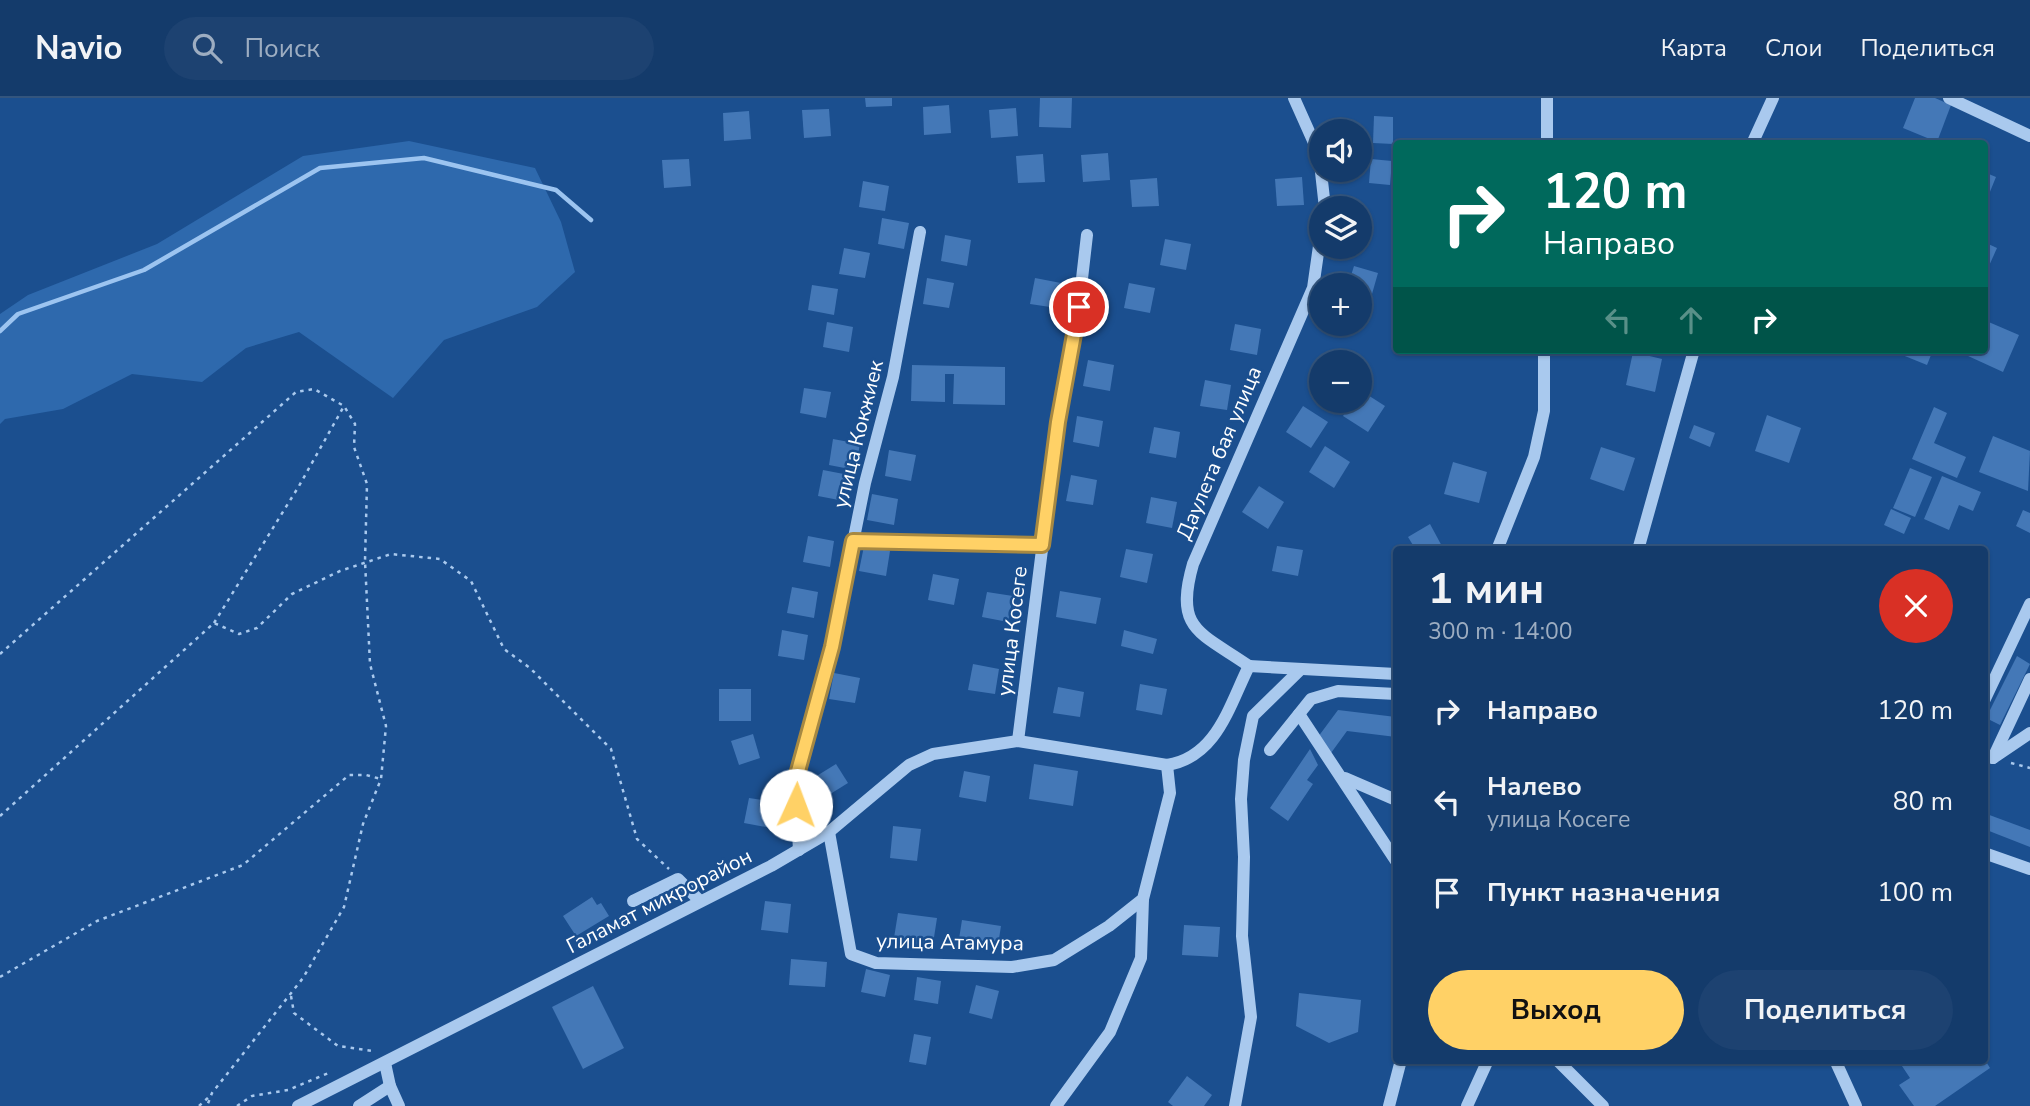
<!DOCTYPE html>
<html lang="ru">
<meta charset="utf-8">
<style>
:root{--surface:#143b6b;--page:#1d4271;--text:#f1f3f6;--muted:#9dadc1;--line:#33557e;--accent:#ffd166}
body{margin:0;font-family:"Nunito Sans",sans-serif;background:var(--page);color:var(--text);height:100vh;display:flex;flex-direction:column;font-size:26px;white-space:nowrap}
*{box-sizing:border-box;margin:0}
p{font-size:23px;color:var(--muted)}
.icon{flex:none;width:38px;height:38px;fill:none;stroke:currentColor;stroke-width:2;stroke-linecap:round;stroke-linejoin:round}
.map{position:relative;flex:1;overflow:hidden}
.sheet{position:absolute;left:1393px;top:448px;width:595px;height:518px;display:flex;flex-direction:column;background:var(--surface);border-radius:7px;box-shadow:0 2px 5px #0004,0 0 0 2px var(--line)}
.sheet>*{flex:none}
.banner{position:absolute;left:1393px;top:42px;width:595px;height:214px;border-radius:7px;box-shadow:0 2px 5px #0004,0 0 0 2px var(--line);background:#00695c;color:#fff;overflow:hidden}
.buttons{position:absolute;left:1309px;top:21px;display:grid;gap:14px}
.buttons a{display:grid;place-items:center;width:63px;height:63px;border-radius:50%;background:var(--surface);box-shadow:0 2px 5px #0004,0 0 0 2px var(--line);font-size:35px}
.pin{position:absolute;display:grid;place-items:center;width:60px;height:60px;color:#fff;margin:-30px;border:4px solid #fff;border-radius:50%;box-shadow:0 2px 7px #0007}
.me{position:absolute;width:77px;margin:-38px;rotate:2deg;stroke-linejoin:round;filter:drop-shadow(0 0 5px #0008)}
.turn{display:flex;align-items:center;gap:24px;height:147px;padding:0 35px;font-size:32px}
.turn .icon{width:91px;height:91px;stroke-width:2.5}
.turn b{display:block;font-size:49px;line-height:60px}
.lanes{display:flex;align-items:center;height:66px;padding:0 35px;background:#0003;justify-content:center;gap:35px;direction:ltr}
.lanes .off{opacity:.35}
.round{display:grid;place-items:center;flex:none;width:74px;height:74px;border-radius:37px;background:var(--page)}
.headline{display:flex;align-items:center;justify-content:space-between;height:119px;padding:0 35px}
h1{font-size:42px;font-weight:700;line-height:52px}
.cta{display:flex;gap:14px;margin-top:auto;padding:14px 35px}
.cta a{flex:1;height:80px;border-radius:42px;background:var(--accent);color:#111;font-size:28px;font-weight:700;line-height:80px;text-align:center}
.cta a+a{background:var(--page);color:var(--text)}
ul{padding:0;list-style:none}
li{display:flex;align-items:center;gap:21px;height:91px;padding:0 35px}
li div{flex:1}
li b{display:block;font-size:26px}
li em{font-style:normal}
header{display:flex;align-items:center;gap:42px;box-sizing:border-box;height:98px;padding:0 35px;background:var(--surface);border-bottom:2px solid var(--line)}
header strong{font-size:33px}
nav{display:flex;gap:38px;margin-inline-start:auto;font-size:24px}
.search{width:490px;height:63px;background:var(--page);display:flex;align-items:center;gap:18px;box-sizing:border-box;padding:0 24px;border-radius:38px;color:var(--muted);font-size:26px}
.map>svg:first-child{display:block}
</style>
<header>
<strong>Navio</strong>
<div class="search"><svg class="icon" aria-label="search" viewBox="0 0 24 24"><circle cx="10" cy="10" r="6"/><path d="M15 15l6 6"/></svg>Поиск</div>
<nav><a>Карта</a><a>Слои</a><a>Поделиться</a></nav>
</header>
<div class="map">
<svg width="2030" height="1008" viewBox="0 0 2030 1008">
<rect width="100%" height="100%" fill="#1b4f8f"/>
<path fill="#2e69ad" d="M409 43 535 70 561 124 575 174 537 209 444 242 393 300 299 234 246 250 202 284 132 276 63 311 5 321 0 326V216L28 197 157 146 303 58Z"/>
<g fill="none" stroke-linecap="round" stroke-linejoin="round">
<path stroke="#9cc4f0" stroke-width="4.5" d="M0 233 18 216 144 172 320 70 424 60 556 92 591 122"/>
</g>
<g fill="#4478b7">
<path d="M865 0H892V8L866 9Z"/>
<path d="M1040 0H1072L1071 30 1039 29Z"/>
<path d="M1915 0H1935L1951 7 1937 44 1903 30Z"/>
<path d="M949 7 951 35 924 37 923 9Z"/>
<path d="M1016 10 1018 38 991 40 989 12Z"/>
<path d="M829 11 831 38 804 40 802 12Z"/>
<path d="M749 13 751 41 724 43 723 15Z"/>
<path d="M1374 18 1393 19V46L1373 45Z"/>
<path d="M1108 55 1110 82 1083 84 1081 57Z"/>
<path d="M1043 56 1045 84 1018 85 1016 58Z"/>
<path d="M689 61 691 88 664 90 662 62Z"/>
<path d="M1371 61 1392 63 1390 87 1369 85Z"/>
<path d="M1984 74 1996 79 1985 106H1984Z"/>
<path d="M1302 79 1304 107 1277 108 1275 81Z"/>
<path d="M1157 80 1159 108 1132 109 1130 82Z"/>
<path d="M863 83 889 88 885 113 859 109Z"/>
<path d="M882 120 909 125 904 151 878 146Z"/>
<path d="M945 137 971 142 967 168 941 163Z"/>
<path d="M1165 141 1191 146 1186 172 1160 167Z"/>
<path d="M1984 144 1997 150 1984 179Z"/>
<path d="M844 150 870 155 865 180 839 176Z"/>
<path d="M1354 168 1378 175 1372 196 1360 193V187H1348Z"/>
<path d="M927 180 954 185 949 210 923 206Z"/>
<path d="M1035 180 1061 185 1057 210 1030 206Z"/>
<path d="M1129 185 1155 190 1150 215 1124 210Z"/>
<path d="M812 187 838 191 834 217 808 212Z"/>
<path d="M1984 222 2019 237 2003 274 1955 252H1984Z"/>
<path d="M827 224 853 229 849 254 823 249Z"/>
<path d="M1235 226 1261 231 1257 257 1230 252Z"/>
<path d="M1890 252H1933L1927 267Z"/>
<path d="M1633 254 1662 261 1655 294 1626 287Z"/>
<path d="M1088 262 1114 267 1110 293 1083 288Z"/>
<path d="M912 267 1005 269V307L953 306 954 276H945V304L911 303Z"/>
<path d="M1205 282 1231 287 1227 312 1200 308Z"/>
<path d="M804 290 831 294 826 320 800 315Z"/>
<path d="M1360 292 1385 308 1368 334 1343 318 1352 303H1360Z"/>
<path d="M1303 308 1328 324 1311 350 1286 334Z"/>
<path d="M1934 309 1947 315 1934 345 1966 359 1957 380 1912 361Z"/>
<path d="M1767 317 1801 330 1789 365 1755 353Z"/>
<path d="M1077 318 1103 323 1099 349 1073 344Z"/>
<path d="M1694 327 1715 335 1710 349 1689 340Z"/>
<path d="M1154 329 1180 334 1176 360 1149 355Z"/>
<path d="M1993 338 2030 353 2028 393 1979 374Z"/>
<path d="M833 341 860 346 855 372 829 367Z"/>
<path d="M1325 348 1350 364 1334 390 1309 374Z"/>
<path d="M1601 349 1635 360 1624 393 1590 381Z"/>
<path d="M889 352 916 357 911 383 885 378Z"/>
<path d="M1453 364 1487 374 1479 405 1444 396Z"/>
<path d="M1910 370 1932 379 1915 419 1893 410Z"/>
<path d="M823 372 849 377 844 403 818 398Z"/>
<path d="M1071 377 1097 382 1093 407 1066 403Z"/>
<path d="M1942 378 1981 394 1973 413 1959 407 1949 432 1924 421Z"/>
<path d="M1259 388 1284 404 1268 431 1242 414Z"/>
<path d="M872 396 898 401 894 427 867 422Z"/>
<path d="M1151 399 1177 404 1172 430 1146 425Z"/>
<path d="M1891 411 1911 420 1904 436 1884 427Z"/>
<path d="M2023 412 2030 415V435L2016 428Z"/>
<path d="M1430 426 1444 452H1416L1408 439Z"/>
<path d="M808 438 834 443 830 469 803 464Z"/>
<path d="M864 448 890 453 886 478 859 473Z"/>
<path d="M1277 448 1303 452 1298 478 1272 473Z"/>
<path d="M1126 451 1153 456 1147 485 1120 479Z"/>
<path d="M933 476 959 481 954 507 928 502Z"/>
<path d="M792 489 818 494 814 520 787 515Z"/>
<path d="M1060 493 1101 500 1096 526 1056 519Z"/>
<path d="M987 494 1013 498 1008 524 982 519Z"/>
<path d="M782 532 808 537 804 562 778 558Z"/>
<path d="M1124 532 1157 541 1153 556 1121 548Z"/>
<path d="M2017 558 2030 566 2000 627 1986 620Z"/>
<path d="M973 566 999 571 995 596 968 592Z"/>
<path d="M834 575 860 580 855 605 829 601Z"/>
<path d="M1140 586 1167 591 1162 617 1136 612Z"/>
<path d="M1058 589 1084 594 1080 619 1053 615Z"/>
<rect x="719" y="591" width="32" height="32"/>
<path d="M1338 612 1396 619V639L1347 633 1331 655 1318 639Z"/>
<path d="M753 636 760 660 739 667 731 643Z"/>
<path d="M1310 651 1318 667 1307 682 1313 686 1288 723 1270 710Z"/>
<path d="M836 666 848 685 827 698 815 679Z"/>
<path d="M1034 666 1078 673 1073 708 1029 701Z"/>
<path d="M964 673 990 678 986 704 959 699Z"/>
<path d="M749 700 775 704 771 730 744 725Z"/>
<path d="M1984 715 2030 732V749L1984 731Z"/>
<path d="M893 728 921 731 917 763 890 760Z"/>
<path d="M592 799 597 807 601 805 609 818 576 838 563 818Z"/>
<path d="M765 803 791 806 788 835 761 832Z"/>
<path d="M898 815 937 820 932 852 893 846Z"/>
<path d="M962 822 1001 828 998 847 959 841Z"/>
<path d="M1184 827 1220 829 1218 859 1182 857Z"/>
<path d="M791 861 827 864 825 889 789 887Z"/>
<path d="M866 871 890 877 885 899 861 894Z"/>
<path d="M917 879 941 883 938 906 914 902Z"/>
<path d="M976 887 999 893 992 921 969 915Z"/>
<path d="M593 888 624 950 583 971 552 909Z"/>
<path d="M1299 895 1361 902 1358 934 1329 945 1296 928Z"/>
<path d="M914 936 931 939 926 967 909 964Z"/>
<path d="M1898 962H1985L1990 970 1935 1008H1914L1899 987 1910 980Z"/>
<path d="M1187 978 1212 997 1204 1008H1173L1168 1004Z"/>
</g>
<g fill="none" stroke-linecap="round" stroke-linejoin="round">
<g stroke="#a9c9ee" stroke-width="2.5" stroke-dasharray="3.5 5" stroke-linecap="butt">
<path d="M214 525 299 388 344 308"/>
<path d="M0 556 296 294 314 291 344 308 355 326 354 349 367 386 365 463 370 566 386 628 381 681 363 726 344 809 303 880 212 995 207 1008"/>
<path d="M2011 665 2030 670"/>
<path d="M0 718 214 525 239 536 257 530 292 496 340 473 391 456 440 461 471 483 504 551 530 570 611 651 637 741 669 771"/>
<path d="M0 879 97 823 243 767 349 677H366L381 681"/>
<path d="M291 898 294 915 338 948 373 953"/>
<path d="M199 1008 210 998"/>
<path d="M237 1008 252 998 288 992 331 974"/>
</g>
<g stroke="#a9c9ee" stroke-width="12">
<path d="M1294 0 1319 56 1325 110"/>
<path d="M1949 0 2030 38"/>
<path d="M1547 46V0"/>
<path d="M1752 46 1773 0"/>
<path d="M853 443 1042 447"/>
<path d="M1497 452 1534 359 1544 313V252"/>
<path d="M1638 452 1694 252"/>
<path d="M1249 568C1200 534 1174 532 1193 466L1313 190 1321 134"/>
<path d="M1249 568 1396 576"/>
<path d="M1984 603 2030 506"/>
<path d="M1299 616 1396 763"/>
<path d="M1018 643 1058 324 1076 233 1087 137"/>
<path d="M1270 652 1311 601 1338 593 1396 596"/>
<path d="M1993 660 2030 581"/>
<path d="M1993 660 2030 635"/>
<path d="M1345 680 1396 702"/>
<path d="M829 734 851 856 876 865 1012 869 1054 862 1109 828 1143 801 1170 695 1167 667"/>
<path d="M799 752 795 684 832 549 865 385 893 279 920 134"/>
<path d="M1984 755 2030 771"/>
<path d="M633 803 678 781 700 803"/>
<path d="M1557 962 1603 1008"/>
<path d="M1835 962 1856 1008"/>
<path d="M385 965 390 988 399 1008"/>
<path d="M298 1008 771 768 829 734 909 667 933 656 1018 643 1167 667C1217 659 1229 608 1249 568"/>
<path d="M359 1008 390 988"/>
<path d="M1056 1008 1110 934 1141 860 1143 801"/>
<path d="M1235 1008 1251 919 1242 838 1244 759 1241 701 1244 662 1253 618 1300 572"/>
<path d="M1389 1008 1401 962"/>
<path d="M1467 1008 1488 962"/>
</g>
</g>
<g fill="none" stroke-linecap="round" stroke-linejoin="round">
<defs>
<path id="route" d="M796 707 795 684 832 549 853 443 1042 447 1058 324 1079 209"/>
</defs>
<use href="#route" stroke="#a68842" stroke-width="18"/>
<use href="#route" stroke="#ffd166" stroke-width="12"/>
</g>
<g text-anchor="middle" stroke-width="5" stroke-linejoin="round" paint-order="stroke">
<g font-size="21" fill="#fff" stroke="#1b4f8f">
<text transform="translate(858 336) rotate(-76)" y="7">улица Кокжиек</text>
<text transform="translate(1219 355) rotate(-67)" y="7">Даулета бая улица</text>
<text transform="translate(1012 533) rotate(-83)" y="7">улица Косеге</text>
<text transform="translate(659 803) rotate(-27)" y="7">Галамат микрорайон</text>
<text transform="translate(950 844) rotate(1)" y="7">улица Атамура</text>
</g>
</g>
</svg>
<div class="buttons">
<a><svg class="icon" aria-label="sound" viewBox="0 0 24 24"><path d="M4 9h4l5-4v14l-5-4H4zM17 9q2 3 0 6"/></svg></a>
<a><svg class="icon" aria-label="layers" viewBox="0 0 24 24"><path d="M12 4l9 5-9 5-9-5zM3 14l9 5 9-5"/></svg></a>
<a>+</a>
<a>−</a>
</div>
<div class="pin" style="left:1079px;top:209px;background:#d93025"><svg class="icon" aria-label="arrive" viewBox="0 0 24 24"><path d="M6 21V4h12l-3 4 3 4H6"/></svg></div>
<svg class="me" style="left:796px;top:707px" viewBox="-20 -20 40 40"><circle r="19" fill="#fff"/><path d="M0-13L10 11 0 6-10 11z" fill="#ffd166"/></svg>
<div class="banner">
<div class="turn"><svg class="icon" aria-label="right" viewBox="0 0 24 24"><path d="M7 20v-9h11M14 6l5 5-5 5"/></svg><div><b>120 m</b>Направо</div></div>
<div class="lanes"><svg class="icon off" aria-label="left" viewBox="0 0 24 24"><path d="M17 20v-9H6M10 6l-5 5 5 5"/></svg><svg class="icon off" aria-label="ahead" viewBox="0 0 24 24"><path d="M12 20V5M6 11l6-6 6 6"/></svg><svg class="icon" aria-label="right" viewBox="0 0 24 24"><path d="M7 20v-9h11M14 6l5 5-5 5"/></svg></div>
</div>
<section class="sheet">
<div class="headline"><div><h1>1 мин</h1><p>300 m · 14:00</p></div><a class="round" style="background:#d93025;color:#fff"><svg class="icon" aria-label="close" viewBox="0 0 24 24"><path d="M6 6l12 12M18 6L6 18"/></svg></a></div>
<ul>
<li><svg class="icon" aria-label="right" viewBox="0 0 24 24"><path d="M7 20v-9h11M14 6l5 5-5 5"/></svg><div><b>Направо</b></div><em>120 m</em></li>
<li><svg class="icon" aria-label="left" viewBox="0 0 24 24"><path d="M17 20v-9H6M10 6l-5 5 5 5"/></svg><div><b>Налево</b><p>улица Косеге</p></div><em>80 m</em></li>
<li><svg class="icon" aria-label="arrive" viewBox="0 0 24 24"><path d="M6 21V4h12l-3 4 3 4H6"/></svg><div><b>Пункт назначения</b></div><em>100 m</em></li>
</ul>
<div class="cta"><a>Выход</a><a>Поделиться</a></div>
</section>
</div>
